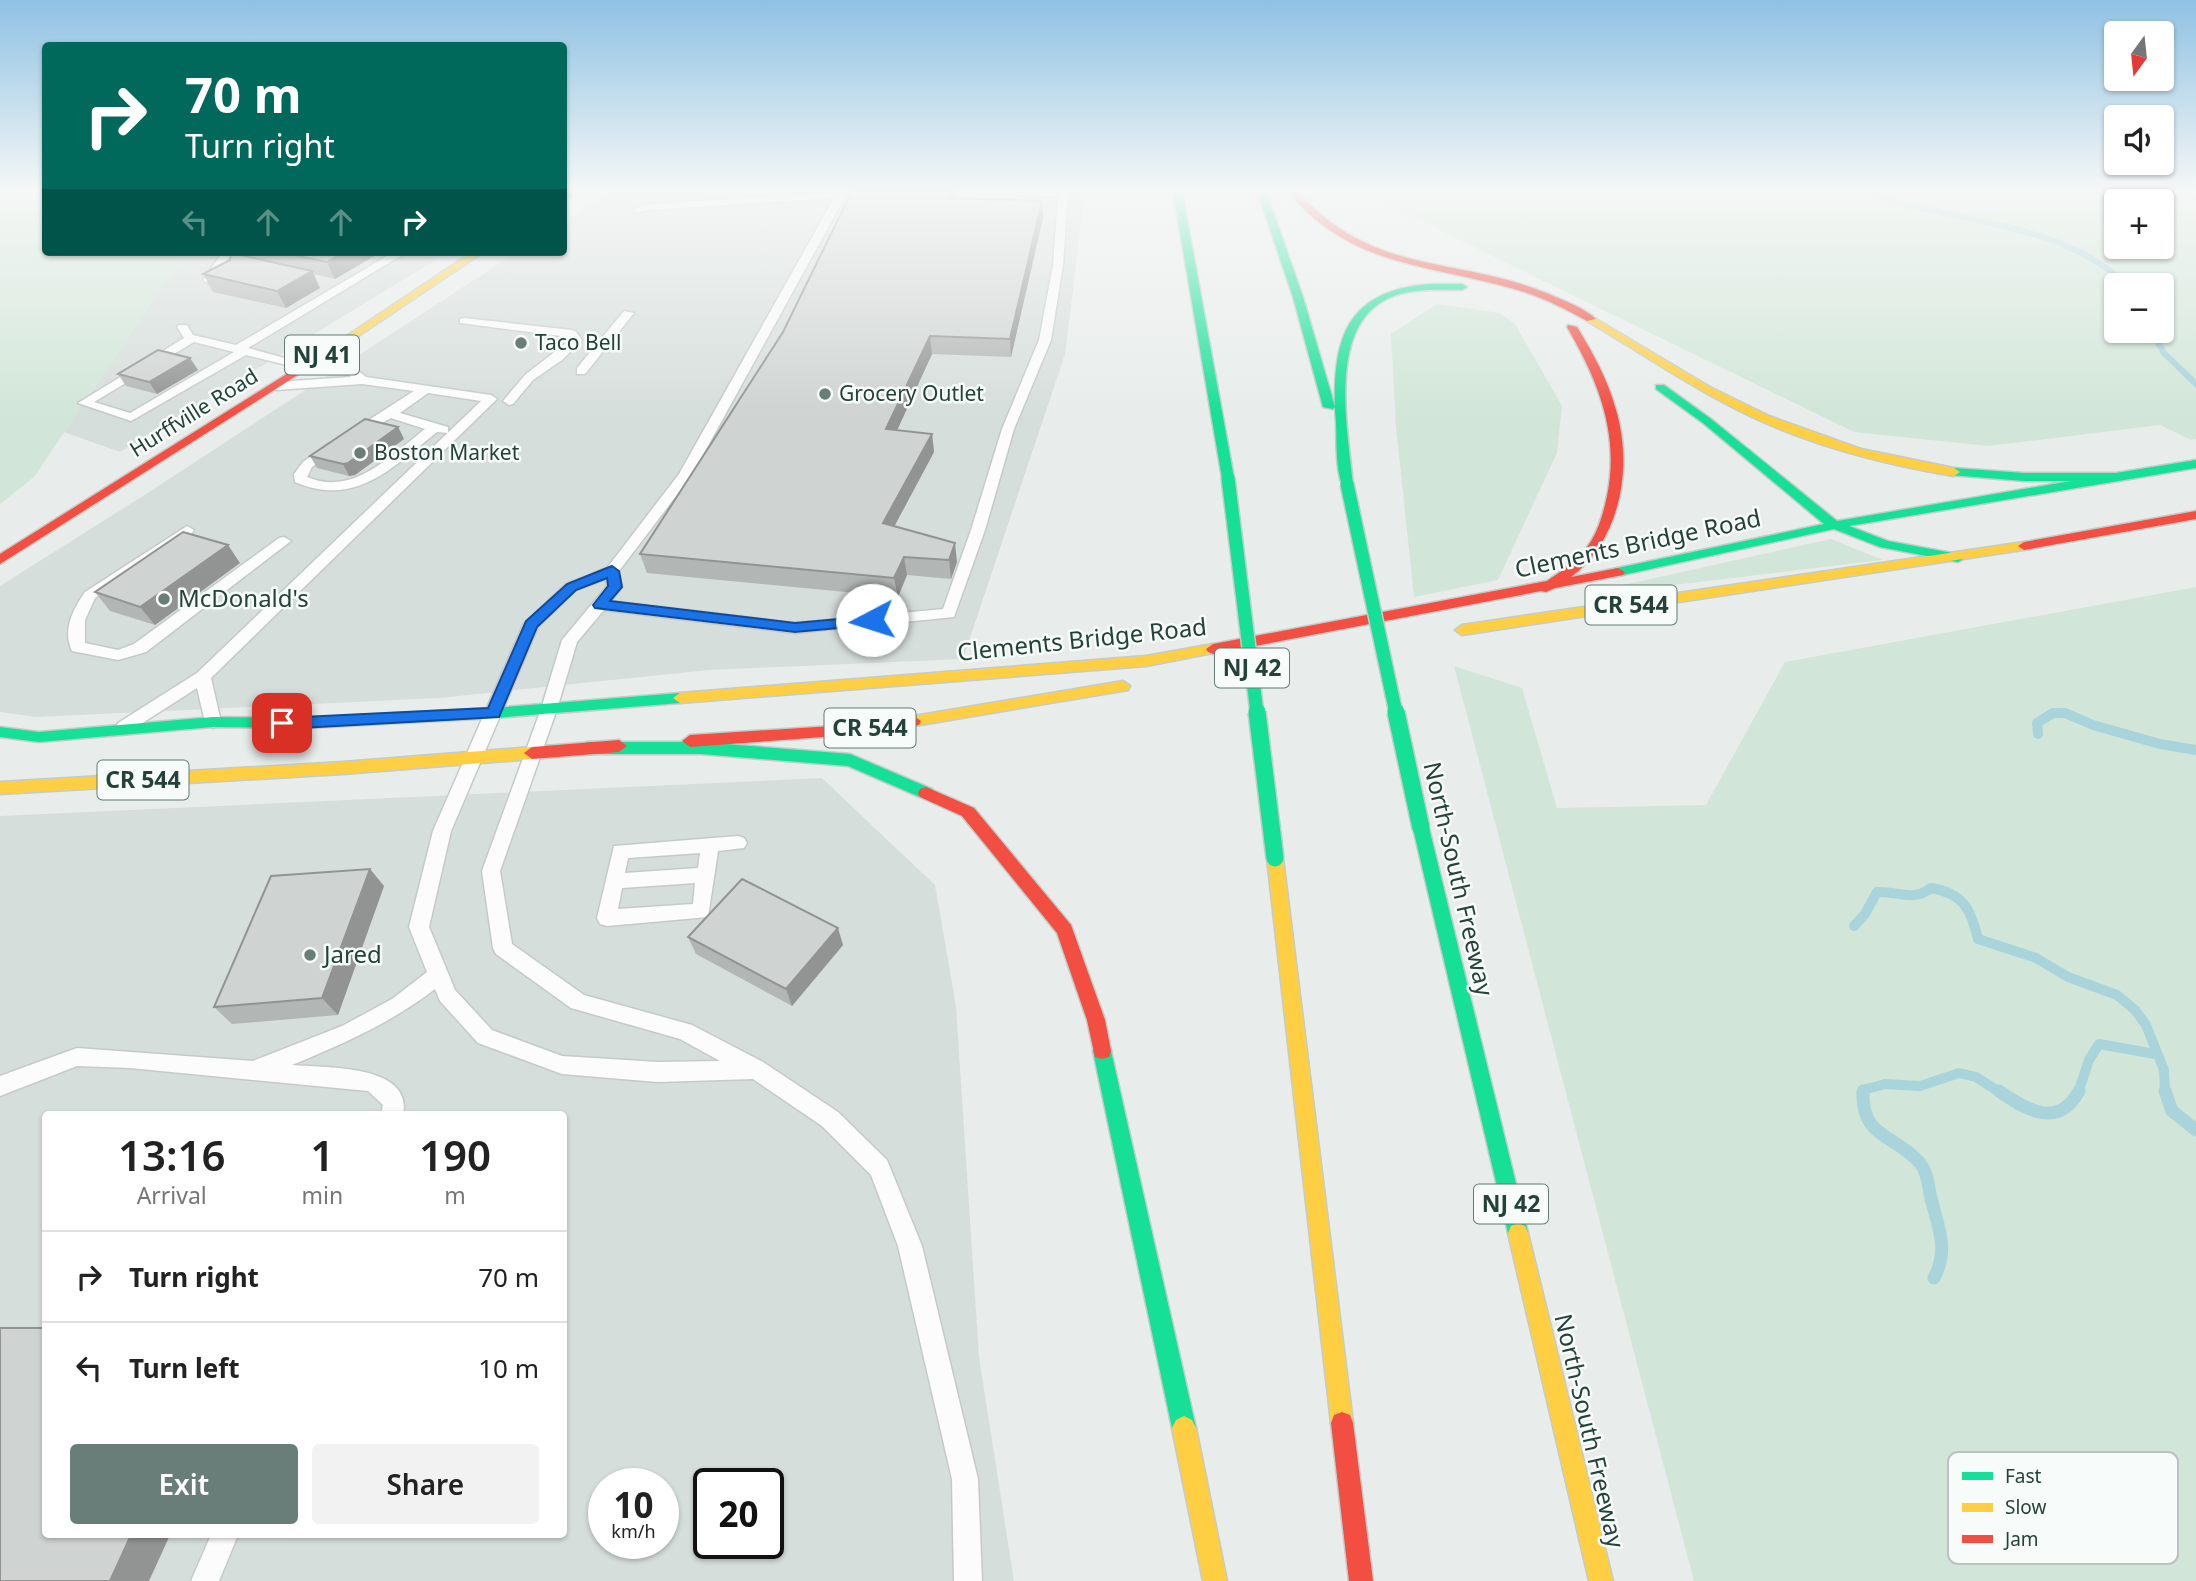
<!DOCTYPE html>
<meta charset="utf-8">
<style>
:root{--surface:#fff;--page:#f2f2f2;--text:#222;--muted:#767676;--line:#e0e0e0;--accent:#697e78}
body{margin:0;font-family:"Noto Sans",sans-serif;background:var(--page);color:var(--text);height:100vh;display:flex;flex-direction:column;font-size:26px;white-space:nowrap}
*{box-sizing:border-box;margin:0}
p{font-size:23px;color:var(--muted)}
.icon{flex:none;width:38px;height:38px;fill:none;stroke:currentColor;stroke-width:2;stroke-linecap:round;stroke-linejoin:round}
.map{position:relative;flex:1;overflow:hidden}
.panel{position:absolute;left:42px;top:1111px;width:525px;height:427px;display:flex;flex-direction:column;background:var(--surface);border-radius:7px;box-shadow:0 2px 5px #0004}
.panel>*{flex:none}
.top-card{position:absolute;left:42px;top:42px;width:525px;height:214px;border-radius:7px;box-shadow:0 2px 5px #0004;background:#00695c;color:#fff;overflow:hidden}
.needle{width:46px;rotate:195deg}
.buttons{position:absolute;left:2104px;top:21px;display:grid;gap:14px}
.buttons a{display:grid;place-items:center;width:70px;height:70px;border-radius:7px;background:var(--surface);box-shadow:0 2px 5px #0004;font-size:35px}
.speed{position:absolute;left:588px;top:1468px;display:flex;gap:14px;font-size:35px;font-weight:700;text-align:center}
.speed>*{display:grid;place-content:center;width:91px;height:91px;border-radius:50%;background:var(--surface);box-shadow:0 2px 5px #0004;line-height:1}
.speed small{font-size:18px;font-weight:400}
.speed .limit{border:4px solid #111;border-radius:10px;background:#fff;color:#111}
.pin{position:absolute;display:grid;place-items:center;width:60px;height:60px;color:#fff;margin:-30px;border-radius:14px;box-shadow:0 4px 10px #0006}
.me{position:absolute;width:77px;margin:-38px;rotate:265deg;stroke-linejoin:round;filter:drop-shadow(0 0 5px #0008)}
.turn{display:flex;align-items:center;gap:24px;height:147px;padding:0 28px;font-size:32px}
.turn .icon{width:91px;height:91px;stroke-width:2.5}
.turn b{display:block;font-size:49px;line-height:60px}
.lanes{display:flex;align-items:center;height:66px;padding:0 28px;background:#0003;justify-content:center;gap:35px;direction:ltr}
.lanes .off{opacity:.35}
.eta{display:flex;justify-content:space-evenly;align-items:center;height:119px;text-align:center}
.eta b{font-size:42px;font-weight:600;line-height:49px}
.button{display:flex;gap:14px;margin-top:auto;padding:14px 28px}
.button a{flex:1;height:80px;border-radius:7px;background:var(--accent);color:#fff;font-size:28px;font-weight:600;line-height:80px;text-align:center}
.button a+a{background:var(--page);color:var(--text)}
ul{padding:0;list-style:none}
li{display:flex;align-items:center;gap:21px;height:91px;padding:0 28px;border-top:2px solid var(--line)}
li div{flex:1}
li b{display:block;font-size:26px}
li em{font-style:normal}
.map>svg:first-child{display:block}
</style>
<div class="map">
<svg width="2196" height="1581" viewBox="0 0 2196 1581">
<rect width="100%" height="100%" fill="#e8edeb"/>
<g fill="#d6dedb" fill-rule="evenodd">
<path d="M611 191H1085L1065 354 963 659 709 670 439 698 36 717 0 712V586L146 494 517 252H564V222Z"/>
<path d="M186 252H449L120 452 64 432Z"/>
<path d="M822 778 935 885 956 1006 979 1357 1014 1581H0V816ZM46 1115H564V1535H46ZM604 1484H663V1544H604ZM709 1484H768V1544H709Z"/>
</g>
<g fill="#d1e6d8" fill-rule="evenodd">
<path d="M0 191H45L46 252H186L34 477 0 504Z"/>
<path d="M1364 191H2155L2170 203 2196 212V439L2191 440 2160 425 1988 446 1854 432 1367 195ZM2161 201V247H2116V201ZM2116 285H2161V331H2116Z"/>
<path d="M1437 304 1500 313 1515 324 1562 406 1557 453 1498 580 1414 597 1396 427 1391 334Z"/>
<path d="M1831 539 1883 560 1608 593 1605 589Z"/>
<path d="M2196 587V1581H1694L1454 666 1522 688 1557 808 1706 805 1785 662Z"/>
</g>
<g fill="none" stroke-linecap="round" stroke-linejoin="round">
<g stroke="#a9d4db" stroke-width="6">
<path d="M1865 191C1951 225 2057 218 2127 285"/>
<path d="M2151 331 2164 353 2196 384"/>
</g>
<path stroke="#a9d4db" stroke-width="8" d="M2052 713H2066"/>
<g stroke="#a9d4db" stroke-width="10">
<path d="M2038 734 2037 723 2053 713H2065L2093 725 2160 744 2196 750"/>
<path d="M1854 926 1865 914 1877 892C1898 891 1913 902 1931 888 1963 893 1971 909 1978 939L2036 958 2068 977 2117 995 2135 1010 2146 1025 2164 1070 2165 1093"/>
<path d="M1863 1093V1090L1885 1084 1920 1086 1959 1073 1976 1077 2001 1093"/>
<path d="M2078 1093 2089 1060 2099 1044 2155 1054"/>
</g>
<g stroke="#a9d4db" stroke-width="13">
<path d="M1863 1091C1861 1139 1895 1134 1920 1163 1927 1172 1928 1183 1930 1194 1937 1225 1950 1248 1934 1278"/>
<path d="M1999 1091C2025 1109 2058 1130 2079 1091"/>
<path d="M2165 1091 2172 1111 2196 1130"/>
</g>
<defs>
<g id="lane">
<path d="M970 191 1068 193 1063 265 1051 340 1014 429 985 530 954 617 795 633 604 610 577 642 557 709 500 871 512 944 584 995 692 1025 763 1062 838 1112 887 1160 922 1246 978 1479 982 1581H954L952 1479 898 1246 871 1175 822 1126 753 1079 658 1082 562 1074 478 1043 440 1001 435 989C391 1023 343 1044 292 1065 325 1068 414 1064 403 1115H381L383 1105 368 1091 130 1068 77 1066 0 1096V1076L77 1048 253 1061 342 1026 392 999 427 972 409 927 433 831 523 625 566 584 607 568 679 474 834 198 648 210 635 213V209L642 205 841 192 846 195 692 475 619 571 622 587 611 601 795 623 943 609 971 530 1002 429 1039 340 1053 265 1058 196 975 194ZM606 579 607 586 562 640 541 709 482 871 493 948 496 954 571 1008 680 1039 720 1061 658 1062 562 1056 492 1030 455 990 429 927 451 831 538 627 576 590Z"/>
<path d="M2185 191H2196V197Z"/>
<path d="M223 252H233L213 282H205L203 280Z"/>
<path d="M394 252H407L248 348 307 364V370L246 355 131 421 78 403 184 338 177 327 179 325H187L193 335 236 345ZM194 342 234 352 130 413 94 402Z"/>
<path d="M624 311 634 313 585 374H577V368Z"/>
<path d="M464 318 572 330 576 332 582 340 562 360 533 380 513 404 509 405 503 401 525 375 570 340 568 337 460 323V319Z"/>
<path d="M329 347 366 377 491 395 497 399 211 678 221 722 219 726 213 728 205 722 197 688 130 731H118L116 727 118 723 197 673 481 401 428 393 400 413 448 427V433L437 432C392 468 355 508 295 482L294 474 303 462 328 444 333 443 340 447 312 467 307 477C353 497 391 455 425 429L391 418 361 435H351L350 432 414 391 362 384 276 390 270 386 276 382 351 377 325 354 323 351Z"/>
<path d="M187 526 194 530 192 533 95 598 85 620V643L118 650 134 644 279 538 284 537 291 541 146 652 118 660 72 651C62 630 73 609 85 592Z"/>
<path d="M738 836 744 838 747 843 744 848 718 851 708 917 607 926 600 924 597 918 614 846ZM700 853 698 868 625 873 628 858ZM695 883 693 904 618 909 622 888Z"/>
<path d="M211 1535H238L219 1581H191Z"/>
</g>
<g id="fast">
<path d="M1173 191H1182L1234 478 1228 482 1222 478Z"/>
<path d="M1257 191H1266L1303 297 1335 407 1333 409 1323 407 1293 297Z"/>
<path d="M1431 284H1462L1467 287 1462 290C1438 290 1409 288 1387 299 1327 328 1348 431 1353 484L1351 487H1343C1335 468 1337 442 1336 422 1331 344 1342 290 1431 284Z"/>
<path d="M1656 385H1664L1711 419 1837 521 2071 481H2024L1950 475V469L1954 468 2024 473H2116L2196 460V468L1849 526 1888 541 1963 555 1965 558 1958 562 1880 547 1834 529 1618 576 1611 572 1613 569 1824 524 1703 423 1656 389Z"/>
<path d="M680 693 687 698 680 703 494 718 306 728 213 727 39 742 0 737V727L39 732 213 717 306 718 494 708Z"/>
<path d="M587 742H701L850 754 932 789 934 793 932 797H920L848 766 701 754H587L579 748Z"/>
<path d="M1421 822 1427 824 1429 828 1528 1233 1525 1240 1518 1243 1511 1240 1508 1233 1413 828 1415 824Z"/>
<path d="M1102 1043 1109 1045 1111 1051 1196 1428 1192 1436 1184 1440 1176 1436 1172 1428 1093 1051 1095 1045Z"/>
</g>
<g id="slow">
<path d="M472 252H484L345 345 336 343Z"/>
<path d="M1591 316 1710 387 1769 416 1861 449 1954 468 1960 472 1954 476C1876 463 1800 443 1730 406 1681 381 1635 349 1587 321V317Z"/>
<path d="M2024 542 2030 546 2029 549 1462 635 1455 630 1462 625Z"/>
<path d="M1213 644 1220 649 1218 652 1146 666 680 703 673 698 680 693 1146 656Z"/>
<path d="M1123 681 1130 686 1128 690 914 726 907 721 914 716Z"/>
<path d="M532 747 540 753 532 759 343 774 0 794V782L343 762Z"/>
<path d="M1275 851 1281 853 1283 858 1353 1423 1350 1431 1342 1434 1334 1431 1331 1423 1267 858 1269 853Z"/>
<path d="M1518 1223 1525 1226 1528 1233 1613 1581H1589L1508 1233 1511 1226Z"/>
<path d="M1184 1416 1192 1420 1196 1428 1227 1581H1203L1172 1428 1176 1420Z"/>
</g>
<g id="jam">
<path d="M568 191H579L564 201V194Z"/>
<path d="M1288 191H1297C1374 277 1454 255 1549 294 1565 301 1584 308 1596 319L1587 321C1564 308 1540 296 1514 289 1428 264 1349 267 1288 191Z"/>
<path d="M1568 325 1577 327C1593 353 1608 380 1616 410 1633 467 1621 539 1571 577L1618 568 1625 572 1623 575 1555 588 1546 592 1541 591 1213 654 1208 652 1206 649 1213 644 1547 581C1560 572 1574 563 1584 551 1597 536 1603 515 1607 496 1620 434 1598 380 1567 327Z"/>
<path d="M341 340 345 341V345L0 564V554Z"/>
<path d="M2196 511V519L2024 550 2018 546 2024 542Z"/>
<path d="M914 716 921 721 919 725 864 734 690 747 682 741 690 735 864 724Z"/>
<path d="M619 740 627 746 619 752 532 759 524 753 532 747Z"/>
<path d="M926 787 974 808 1071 925 1105 1020 1111 1051 1109 1057 1102 1059 1095 1057 1087 1020 1057 933 962 816 920 797 918 793 920 789Z"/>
<path d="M1342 1412 1350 1415 1353 1423 1373 1581H1349L1331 1423 1334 1415Z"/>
</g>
</defs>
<use href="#lane" stroke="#c5cac8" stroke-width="3"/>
<use href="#fast" stroke="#c3ccc9" stroke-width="3"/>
<use href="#slow" stroke="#c3ccc9" stroke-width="3"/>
<use href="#jam" stroke="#c3ccc9" stroke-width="3"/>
<use href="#lane" fill="#fcfcfc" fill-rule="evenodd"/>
<use href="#fast" fill="#16e098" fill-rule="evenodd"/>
<use href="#slow" fill="#ffcf43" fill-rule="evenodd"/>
<use href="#jam" fill="#f24e42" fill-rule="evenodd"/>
<defs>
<g id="fast-bridge-far1">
<path d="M1228 478 1257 713"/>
<path d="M1347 484 1396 713"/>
</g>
<g id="fast-bridge">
<path d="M1257 712 1275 858"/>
<path d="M1396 712 1421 828"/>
</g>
</defs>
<use href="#fast-bridge-far1" stroke="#c3ccc9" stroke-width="16" stroke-linecap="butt"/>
<use href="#fast-bridge" stroke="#c3ccc9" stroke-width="20" stroke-linecap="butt"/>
<use href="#fast-bridge-far1" stroke="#16e098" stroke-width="13"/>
<use href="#fast-bridge" stroke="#16e098" stroke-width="17"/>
</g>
<g fill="#b2b6b5">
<path d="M955 198 1042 201 1043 218 1011 357 932 354 897 430 932 434 934 452 894 526 957 562 951 579 907 575 898 597 647 573 640 554Z"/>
<path d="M237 252H374L376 255 335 279 314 274 320 288 286 308 213 292 203 274 239 255Z"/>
<path d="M198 370 157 394 126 386 118 374Z"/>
<path d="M398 427 404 439 355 475 349 476 317 468 310 456Z"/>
<path d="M240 563 155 625 110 611 95 592Z"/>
<path d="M384 886 338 1015 232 1024 214 1007Z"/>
<path d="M688 937 843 945 792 1006 696 954Z"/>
</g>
<g fill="#919493">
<path d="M951 191H957L951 215 949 198Z"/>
<path d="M1042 201 1043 218 1011 357 1010 339Z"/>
<path d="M344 252H374L376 255 335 279 327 262Z"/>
<path d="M312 271 320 288 286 308 277 291Z"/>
<path d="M930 336 932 354 889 448 886 429Z"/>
<path d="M190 358 198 370 157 394 149 382Z"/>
<path d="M398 427 404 439 355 475 349 476 343 464Z"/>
<path d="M932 434 934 452 886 542 883 523Z"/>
<path d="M955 543 957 562 951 579 949 560Z"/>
<path d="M228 545 240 563 155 625 140 607Z"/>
<path d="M904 557 907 575 898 597 894 578Z"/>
<path d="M370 869 384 886 338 1015 322 998Z"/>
<path d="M838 928 843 945 792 1006 786 989Z"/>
<path d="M131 1535H170L149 1581H110Z"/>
</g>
<g fill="#cfd4d2" stroke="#919493" stroke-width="2">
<path d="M852 191H951L949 198 1042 201 1010 339 930 336 886 429 932 434 883 523 955 543 949 560 904 557 894 578 640 554 783 332Z"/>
<path d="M279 252H344L327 262Z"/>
<path d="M231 253 312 271 277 291 203 274 230 260Z"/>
<path d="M158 350 190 358 149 382 118 374Z"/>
<path d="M365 419 398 427 348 463 343 464 310 456Z"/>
<path d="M183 532 228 545 140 607 95 592Z"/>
<path d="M370 869 322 998 214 1007 271 876Z"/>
<path d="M742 879 838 928 786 989 688 937Z"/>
<path d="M0 1328H46V1535H131L110 1581H0Z"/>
</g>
<linearGradient id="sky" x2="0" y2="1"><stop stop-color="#8fc1e3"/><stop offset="0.46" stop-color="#f5f7f6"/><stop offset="1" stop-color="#f5f7f6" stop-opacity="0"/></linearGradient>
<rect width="2196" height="413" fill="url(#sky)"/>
<path fill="#1a73e8" stroke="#114b97" stroke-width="2" d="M612 566 619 571 622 587 610 601 795 623 872 616 879 620 872 625 795 632 595 608 593 605 608 586 607 578 576 590 537 627 499 717 282 729 275 723 282 718 488 708 526 621 567 584Z"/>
<g fill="#697e78" stroke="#f7fbf9" stroke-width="2.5">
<circle cx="521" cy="343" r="7"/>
<circle cx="825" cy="394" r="7"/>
<circle cx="360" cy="453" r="7"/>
<circle cx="164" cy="599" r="7"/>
<circle cx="310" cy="955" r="7"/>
</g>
<g text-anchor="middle" stroke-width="5" stroke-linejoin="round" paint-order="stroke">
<g font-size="21" fill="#24423a" stroke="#f7fbf9" text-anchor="start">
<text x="535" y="350">Taco Bell</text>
<text x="839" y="401">Grocery Outlet</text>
<text x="374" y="460">Boston Market</text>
</g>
<g font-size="21" fill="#24423a" stroke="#f7fbf9">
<text transform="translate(194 413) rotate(-32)" y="7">Hurffville Road</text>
</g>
<g fill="#f7fbf9" stroke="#637a73" stroke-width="2">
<rect x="285" y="335.5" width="74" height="39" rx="5"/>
<rect x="1585.5" y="585.5" width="91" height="39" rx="5"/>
<rect x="1215" y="648.5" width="74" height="39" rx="5"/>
<rect x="824.5" y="708.5" width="91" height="39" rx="5"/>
<rect x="97.5" y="760.5" width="91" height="39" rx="5"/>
<rect x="1474" y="1184.5" width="74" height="39" rx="5"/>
</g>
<g font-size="23" font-weight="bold" fill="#24423a">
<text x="322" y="363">NJ 41</text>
<text x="1631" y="613">CR 544</text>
<text x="1252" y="676">NJ 42</text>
<text x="870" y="736">CR 544</text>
<text x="143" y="788">CR 544</text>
<text x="1511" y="1212">NJ 42</text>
</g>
<g font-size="24" fill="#24423a" stroke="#f7fbf9">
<text transform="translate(1638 544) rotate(-12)" y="8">Clements Bridge Road</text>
<text transform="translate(1082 640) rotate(-6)" y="8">Clements Bridge Road</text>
<text transform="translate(1458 879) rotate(77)" y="8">North-South Freeway</text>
<text transform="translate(1589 1431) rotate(77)" y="8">North-South Freeway</text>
</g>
<g font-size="24" fill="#24423a" stroke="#f7fbf9" text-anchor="start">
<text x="178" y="607">McDonald's</text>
<text x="324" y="963">Jared</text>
</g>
</g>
<rect x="1948" y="1452" width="230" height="112" rx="10" fill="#f7fbf9" stroke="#b8c4c0" stroke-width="2"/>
<rect x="1962" y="1472" width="31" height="8" fill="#16e098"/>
<rect x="1962" y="1503" width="31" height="9" fill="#ffcf43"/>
<rect x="1962" y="1535" width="31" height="8" fill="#f24e42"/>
<g font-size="19" fill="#24423a">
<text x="2005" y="1483">Fast</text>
<text x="2005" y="1514">Slow</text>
<text x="2005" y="1546">Jam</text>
</g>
</svg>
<div class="buttons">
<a><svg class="needle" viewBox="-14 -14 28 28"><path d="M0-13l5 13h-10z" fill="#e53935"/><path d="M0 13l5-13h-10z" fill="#767676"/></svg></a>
<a><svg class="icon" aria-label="sound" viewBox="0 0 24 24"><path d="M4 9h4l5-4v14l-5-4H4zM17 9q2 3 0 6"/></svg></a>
<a>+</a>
<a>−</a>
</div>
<div class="speed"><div>10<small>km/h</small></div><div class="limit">20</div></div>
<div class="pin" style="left:282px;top:723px;background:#d93025"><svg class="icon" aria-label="arrive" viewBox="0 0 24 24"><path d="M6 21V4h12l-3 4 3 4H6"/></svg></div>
<svg class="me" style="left:872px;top:620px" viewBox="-20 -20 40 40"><circle r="19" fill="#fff"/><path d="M0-13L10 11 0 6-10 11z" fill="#1a73e8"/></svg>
<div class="top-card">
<div class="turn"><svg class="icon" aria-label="right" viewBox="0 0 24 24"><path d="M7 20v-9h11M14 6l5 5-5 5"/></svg><div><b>70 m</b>Turn right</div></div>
<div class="lanes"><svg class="icon off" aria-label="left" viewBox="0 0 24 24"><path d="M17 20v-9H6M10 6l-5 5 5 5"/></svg><svg class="icon off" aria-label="ahead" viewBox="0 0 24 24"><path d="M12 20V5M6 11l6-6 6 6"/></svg><svg class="icon off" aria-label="ahead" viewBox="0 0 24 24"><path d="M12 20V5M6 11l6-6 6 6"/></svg><svg class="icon" aria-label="right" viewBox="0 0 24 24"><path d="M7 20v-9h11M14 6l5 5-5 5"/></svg></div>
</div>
<section class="panel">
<div class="eta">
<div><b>13:16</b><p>Arrival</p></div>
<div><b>1</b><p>min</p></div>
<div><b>190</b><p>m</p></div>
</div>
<ul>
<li><svg class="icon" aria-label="right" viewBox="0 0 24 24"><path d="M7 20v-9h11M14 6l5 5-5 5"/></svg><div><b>Turn right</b></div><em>70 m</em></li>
<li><svg class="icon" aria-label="left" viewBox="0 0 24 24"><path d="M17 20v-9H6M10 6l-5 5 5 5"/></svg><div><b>Turn left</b></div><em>10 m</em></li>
</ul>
<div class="button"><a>Exit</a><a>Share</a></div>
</section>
</div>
